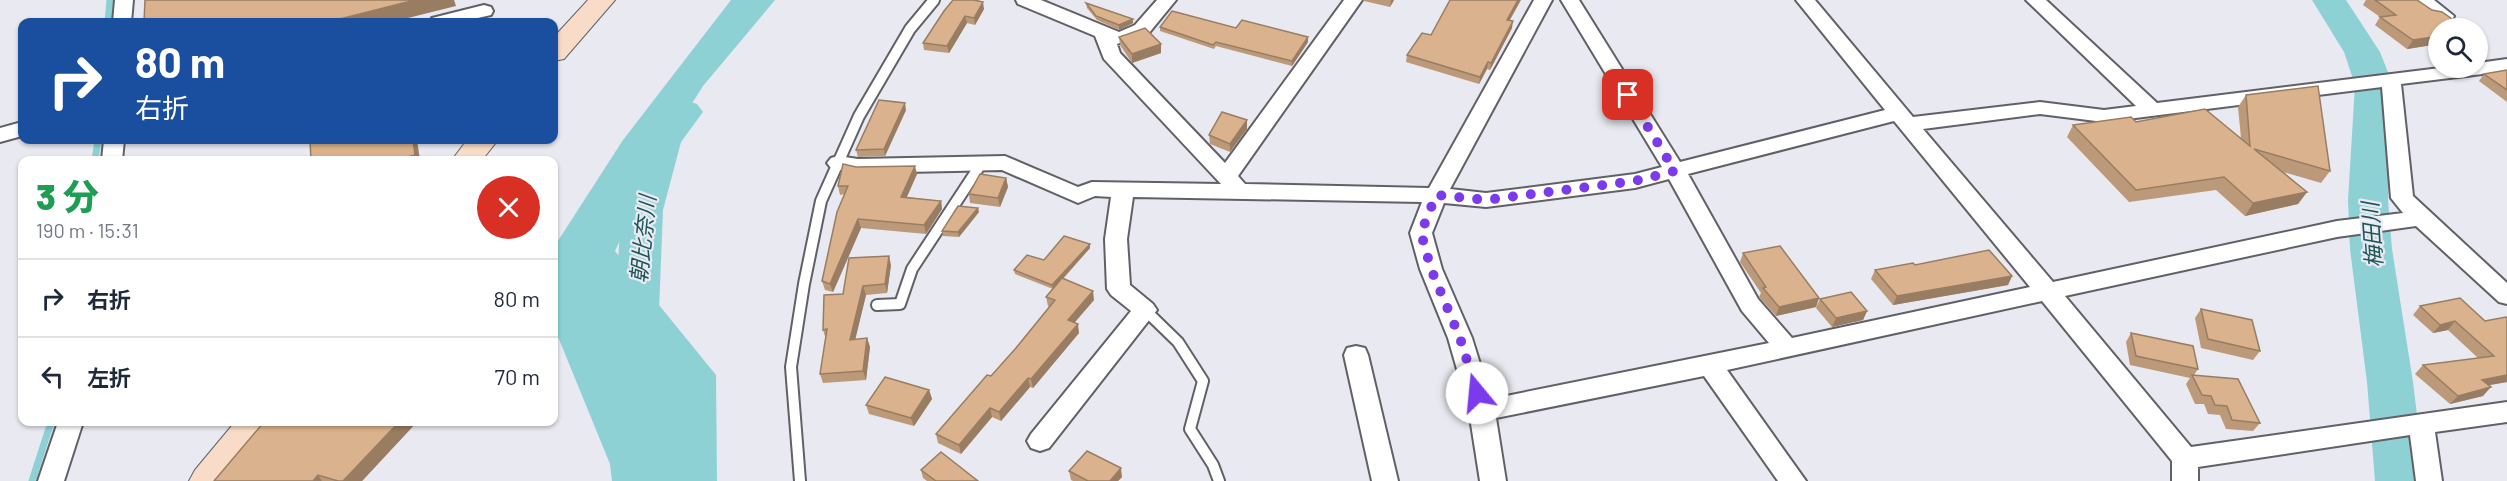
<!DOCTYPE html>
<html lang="ja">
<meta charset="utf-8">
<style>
:root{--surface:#fff;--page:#f6f6f7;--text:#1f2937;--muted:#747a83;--line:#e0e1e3}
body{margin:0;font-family:Barlow,"Noto Sans JP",sans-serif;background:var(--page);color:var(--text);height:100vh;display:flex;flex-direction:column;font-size:22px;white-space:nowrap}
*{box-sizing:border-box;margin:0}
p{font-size:20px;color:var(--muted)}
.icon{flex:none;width:33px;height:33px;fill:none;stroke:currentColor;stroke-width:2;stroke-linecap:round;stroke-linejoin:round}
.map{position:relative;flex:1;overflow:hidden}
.sheet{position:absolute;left:18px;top:156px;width:540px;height:270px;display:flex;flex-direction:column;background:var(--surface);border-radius:12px;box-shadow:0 2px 4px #0004}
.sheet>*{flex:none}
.top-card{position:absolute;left:18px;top:18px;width:540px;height:126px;border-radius:12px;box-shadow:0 2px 4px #0004;background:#1a4fa0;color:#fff;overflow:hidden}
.tools{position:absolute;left:2428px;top:18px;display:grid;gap:12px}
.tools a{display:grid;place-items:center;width:60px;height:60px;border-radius:50%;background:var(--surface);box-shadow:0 2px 4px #0004;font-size:30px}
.pin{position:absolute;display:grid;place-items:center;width:51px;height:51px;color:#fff;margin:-26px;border-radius:12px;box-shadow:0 3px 9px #0006}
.me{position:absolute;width:66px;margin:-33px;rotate:343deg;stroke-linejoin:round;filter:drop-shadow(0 0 4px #0008)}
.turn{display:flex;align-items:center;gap:21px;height:126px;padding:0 18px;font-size:27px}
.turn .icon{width:78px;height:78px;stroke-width:2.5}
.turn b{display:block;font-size:42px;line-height:51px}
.round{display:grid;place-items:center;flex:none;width:63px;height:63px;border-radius:32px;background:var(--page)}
.head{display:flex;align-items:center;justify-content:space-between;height:102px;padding:0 18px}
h1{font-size:36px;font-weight:800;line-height:45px;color:#1e9e55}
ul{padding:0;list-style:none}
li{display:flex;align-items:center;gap:18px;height:78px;padding:0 18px;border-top:2px solid var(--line)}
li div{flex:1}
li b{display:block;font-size:22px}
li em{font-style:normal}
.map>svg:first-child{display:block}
</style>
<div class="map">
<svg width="2507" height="481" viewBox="0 0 2507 481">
<rect width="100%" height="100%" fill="#e9e9f1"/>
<path fill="#8ed1d5" d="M731 0H775L703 86 656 161 615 251 716 375 717 481H612L610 464 554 327V247L623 140Z"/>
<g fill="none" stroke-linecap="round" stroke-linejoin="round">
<g stroke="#8ed1d5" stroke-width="7">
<path d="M108 22 110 0"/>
<path d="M95 160 98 140"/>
<path d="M32 481 51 422"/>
</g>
<g fill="#8ed1d5" fill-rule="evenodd">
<path d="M2312 0H2346L2380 52 2393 85 2388 200 2392 249 2413 382 2425 481H2375L2367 382 2350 249 2348 200 2355 85 2344 52Z"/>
<path d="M684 100 697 104 703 112 681 142 663 210 658 336 652 348 636 353 620 348 614 336 621 210 643 140 671 104Z"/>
</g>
<defs>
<g id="lane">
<path d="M877 305 900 304 912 269 981 164"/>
<path d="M1145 310 1178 342 1203 381 1190 429 1213 465 1219 481"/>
<path d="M800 481 791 367 804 284 821 201 859 116 910 29 934 0"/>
</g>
<g id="street">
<path d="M115 0H133L131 22H113Z"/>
<path d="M1016 0H1041L1119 32 1135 25 1157 0H1176L1149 33 1117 44 1120 53 1225 163 1344 0H1362L1238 176 1245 184 1429 188 1534 0H1552L1450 189 1486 193 1635 174 1662 167 1561 0H1579L1680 162 1885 110 1796 0H1815L1913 117 2040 102 2104 110 2136 106 2026 0H2046L2157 103 2440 68H2478V63L2507 59V71L2401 84 2413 196 2507 283V304L2499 302 2416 226 2337 237 2065 296 2191 447 2507 402V422L2435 432 2442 481H2416L2410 435 2198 467V481H2172V461L2042 301 1727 370 1806 481H1778L1704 376 1496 418 1506 481H1480L1469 411 1448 338 1420 269 1410 233 1422 202 1133 197 1127 239 1130 285 1153 304 1157 310 1049 448 1040 451 1031 448 1027 441 1031 434 1131 311 1111 295 1107 289 1105 239 1111 197 1095 196 1078 203 1002 170 858 173 831 168 827 163 831 158 838 156 858 159 1005 156 1078 187 1092 182 1221 184 1104 59 1095 36 1018 4ZM2382 87 2391 198 2403 213 2337 221 2053 282 1923 129 2040 114 2104 122ZM1894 121 2030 287 1792 338 1758 299 1688 174ZM1669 179 1742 311 1769 343 1491 399 1472 338 1442 269 1432 233 1444 203 1486 207 1635 188Z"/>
<path d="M2413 0H2434L2454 16 2452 20C2438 23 2421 11 2413 0Z"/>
<path d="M484 5 491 7 493 11 491 15 460 22H430L432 18Z"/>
<path d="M22 122V136L0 142V128Z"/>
<path d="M104 140H124L122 160H102Z"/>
<path d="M1356 346 1365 348 1368 355 1398 481H1372L1344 355 1347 348Z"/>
<path d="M58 422H83L64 481H38Z"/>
</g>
<g id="secondary">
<path d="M588 0H615L564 59 554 61V37Z"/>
<path d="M467 140H498L482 160H452Z"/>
<path d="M235 422H274L230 481H189L195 470Z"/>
</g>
</defs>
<use href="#lane" stroke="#606066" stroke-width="14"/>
<use href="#street" stroke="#606066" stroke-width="4"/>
<use href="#secondary" stroke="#606066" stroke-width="2"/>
<use href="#lane" stroke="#fff" stroke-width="10"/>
<use href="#street" fill="#fff" fill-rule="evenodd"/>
<use href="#secondary" fill="#f8dcc7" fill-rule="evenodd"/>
</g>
<g fill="#bb9979">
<path d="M1363 0H1394L1390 7 1364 1Z"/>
<path d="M2366 0H2417L2439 28V44L2407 49 2375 25 2380 17 2363 5Z"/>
<path d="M1086 3 1133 19V23L1119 30 1097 20 1087 8Z"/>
<path d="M984 9 975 25 967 23 949 53 924 50 923 43 944 11Z"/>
<path d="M1510 20 1512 28 1490 70 1487 69 1479 84 1406 62 1407 55 1431 35Z"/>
<path d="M1160 27 1236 28 1308 37V42L1292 66 1216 46 1214 49 1160 31Z"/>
<path d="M1119 37 1161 44V53L1132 63 1120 45Z"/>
<path d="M2507 70V102L2479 81 2484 74Z"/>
<path d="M2246 95 2330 171 2321 183 2283 172 2307 192 2298 204 2245 216 2216 190 2129 202 2067 137 2073 125 2136 122 2241 138 2238 107Z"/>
<path d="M906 110 885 156 858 157 856 150Z"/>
<path d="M1247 120V129L1230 152 1210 144 1209 135Z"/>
<path d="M856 167 917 174 907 197 941 201 942 209 926 234 861 228 833 292 825 290 822 281 845 194 840 195 838 186Z"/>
<path d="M1006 178 1008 187 1000 207 970 203 969 194Z"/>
<path d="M979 212 959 237 943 236 942 231Z"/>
<path d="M1090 244V248L1063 279 1094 300 1074 323 1079 333 1033 388 1030 387 1001 421 992 417 961 454 938 443 936 434 991 376 1016 348 1049 307 1048 306 1046 297 1053 289 1015 274 1014 270 1044 260Z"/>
<path d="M1743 253 1819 298 1816 307 1776 316 1759 297 1761 293 1740 262Z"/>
<path d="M891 265 887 293 866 295 855 339 867 338 870 347 866 380 823 383 820 374 826 339 823 330 843 294Z"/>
<path d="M1915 265 2012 276 2008 285 1893 305 1871 279 1875 270Z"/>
<path d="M1820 299 1867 311 1863 320 1832 327 1816 308Z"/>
<path d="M2420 306 2485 321 2507 318V382L2489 385 2483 396 2450 404 2415 374 2423 365 2478 358 2448 330 2433 333 2413 315Z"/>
<path d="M2201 309 2260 351 2253 360 2201 348 2195 318Z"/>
<path d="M2131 333 2198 369 2194 375 2260 423 2253 431 2226 429 2220 415 2208 414 2204 404H2195L2186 384 2190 378 2130 365 2126 342Z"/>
<path d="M929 390 932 399 914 426 869 414 866 405Z"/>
<path d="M417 422 362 481H214Z"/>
<path d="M921 470 978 481H927L923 478Z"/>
<path d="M1069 471 1122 477 1118 481H1073L1071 480Z"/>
</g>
<g fill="#997d63">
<path d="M415 0H454L456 6 392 22H328Z"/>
<path d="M1391 0H1394L1390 7Z"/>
<path d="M1518 0H1521L1506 27 1507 20Z"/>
<path d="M983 2 984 9 975 25 974 18Z"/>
<path d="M965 16 967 23 949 53 947 46Z"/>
<path d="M1133 19V23L1119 30V25Z"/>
<path d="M1513 21 1512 28 1490 70 1491 63Z"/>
<path d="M2439 36V44L2407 49 2413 40Z"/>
<path d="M1308 37V42L1292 66V61Z"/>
<path d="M1161 44V53L1132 63V54Z"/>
<path d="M1488 62 1487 69 1479 84 1480 77Z"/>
<path d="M905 103 906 110 885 156 884 149Z"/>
<path d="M1247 120V129L1230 152V144Z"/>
<path d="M413 140H418H417L420 160H397Z"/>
<path d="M915 166 917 174 903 205 901 197Z"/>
<path d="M1006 178 1008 187 1000 207 998 198Z"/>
<path d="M2307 192 2298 204 2245 216 2253 203Z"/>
<path d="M941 201 942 209 926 234 924 225Z"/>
<path d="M978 208 979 212 959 237 958 232Z"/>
<path d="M858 219 861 228 833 292 830 284Z"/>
<path d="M1090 244V248L1053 289 1052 285Z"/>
<path d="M889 256 891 265 887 293 885 284Z"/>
<path d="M2012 276 2008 285 1893 305 1897 296Z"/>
<path d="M863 286 866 295 853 349 850 340Z"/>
<path d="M1093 291 1094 300 1069 329 1068 320Z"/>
<path d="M1819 298 1816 307 1776 316 1779 307Z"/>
<path d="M1867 311 1863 320 1832 327 1836 318Z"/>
<path d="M2455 321 2448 330 2433 333 2440 325Z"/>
<path d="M1078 324 1079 333 1033 388 1031 379Z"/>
<path d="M867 338 870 347 866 380 863 371Z"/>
<path d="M2507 375V382L2473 388 2482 380Z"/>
<path d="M1028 378 1030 387 1001 421 999 412Z"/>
<path d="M2491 387 2483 396 2450 404 2458 396Z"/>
<path d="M929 390 932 399 914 426 911 418Z"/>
<path d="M990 408 992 417 961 454 959 445Z"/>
<path d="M399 422H417L362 481H343Z"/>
<path d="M1121 468 1122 477 1118 481H1110Z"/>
<path d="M318 475 322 481H313Z"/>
</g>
<g fill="#dab28d" stroke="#997d63" stroke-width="1.5">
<path d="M145 0H415L328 22H144Z"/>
<path d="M953 0H974L983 2 974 18 965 16 947 46 923 43 944 11Z"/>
<path d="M1450 0H1518L1507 20 1513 21 1491 63 1488 62 1480 77 1407 55 1422 33 1431 35Z"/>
<path d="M2375 0H2417L2432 10 2442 12 2465 28H2439V36L2413 40 2380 17 2396 15Z"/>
<path d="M1086 3 1133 19 1119 25 1096 16Z"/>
<path d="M1172 11 1236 28 1242 20 1308 37 1292 61 1216 42 1213 45 1160 27Z"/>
<path d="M1145 28 1161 44 1132 54 1119 37Z"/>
<path d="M2507 70V90L2484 74Z"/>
<path d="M2318 86 2330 171 2254 149 2307 192 2253 203 2224 177 2136 190 2073 125 2131 117 2136 122 2205 109 2250 146 2246 95Z"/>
<path d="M879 100 905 103 884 149 856 150Z"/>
<path d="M1222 112 1247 120 1230 144 1209 135Z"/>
<path d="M310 140H413L415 155 397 160H311Z"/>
<path d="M843 164 856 167 915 166 901 197 941 201 924 225 858 219 830 284 822 281 837 212 848 186H838Z"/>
<path d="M980 174 1006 178 998 198 969 194Z"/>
<path d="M958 206 978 208 958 232 942 231Z"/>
<path d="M1064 236 1090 244 1052 285 1014 270 1027 255 1044 260Z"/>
<path d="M1780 246 1819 298 1779 307 1763 288 1766 287 1743 253Z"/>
<path d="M1989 250 2012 276 1897 296 1875 270 1913 263 1915 265Z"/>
<path d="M889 256 885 284 863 286 850 340 867 338 863 371 820 374 827 329 823 330 824 295 843 294 849 258Z"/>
<path d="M1062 278 1093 291 1068 320 1078 324 1031 379 1028 378 999 412 990 408 959 445 936 434 987 375 991 376 1016 348 1055 300 1046 297Z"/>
<path d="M1851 292 1867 311 1836 318 1820 299Z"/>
<path d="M2460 298 2485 321 2506 317 2507 318V375L2482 380 2491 387 2458 396 2423 365 2494 356 2455 321 2440 325 2420 306Z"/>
<path d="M2201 309 2252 320 2260 351 2208 339Z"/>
<path d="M2131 333 2193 346 2198 369 2136 356Z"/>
<path d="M2192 375 2238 379 2260 423 2232 420 2227 406 2215 405 2211 396 2202 395Z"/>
<path d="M885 377 929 390 911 418 866 405Z"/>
<path d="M264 422H399L343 481H338L318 475 313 481H214Z"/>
<path d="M1087 451 1121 468 1110 481H1088L1069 471Z"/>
<path d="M941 452 978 481H936L921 470Z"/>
</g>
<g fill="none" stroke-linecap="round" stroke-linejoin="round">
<path stroke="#7c3aed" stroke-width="10" stroke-dasharray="0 18" d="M1477 393 1460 338 1431 269 1421 233 1436 195 1486 200 1635 181 1675 171 1628 95"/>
</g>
<g text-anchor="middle" stroke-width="4.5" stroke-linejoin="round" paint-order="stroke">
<g font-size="22" font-style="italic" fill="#1d565a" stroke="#e9e9f1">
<text transform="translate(2372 235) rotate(-94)" y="8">梅田川</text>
<text transform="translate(643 239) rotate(-84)" y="8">朝比奈川</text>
</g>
</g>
</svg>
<div class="tools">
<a><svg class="icon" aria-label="search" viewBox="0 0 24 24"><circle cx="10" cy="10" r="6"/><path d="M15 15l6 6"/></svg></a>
</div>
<div class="pin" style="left:1628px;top:95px;background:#d93025"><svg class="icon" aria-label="arrive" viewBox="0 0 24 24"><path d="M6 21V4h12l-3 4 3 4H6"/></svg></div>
<svg class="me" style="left:1477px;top:393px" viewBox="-20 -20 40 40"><circle r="19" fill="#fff"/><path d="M0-13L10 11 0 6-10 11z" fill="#7c3aed"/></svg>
<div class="top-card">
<div class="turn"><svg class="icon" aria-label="right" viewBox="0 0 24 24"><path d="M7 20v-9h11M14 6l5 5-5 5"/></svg><div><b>80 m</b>右折</div></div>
</div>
<section class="sheet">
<div class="head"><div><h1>3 分</h1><p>190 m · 15:31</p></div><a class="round" style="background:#d93025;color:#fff"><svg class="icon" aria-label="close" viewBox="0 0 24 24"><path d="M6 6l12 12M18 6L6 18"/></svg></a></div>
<ul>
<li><svg class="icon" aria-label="right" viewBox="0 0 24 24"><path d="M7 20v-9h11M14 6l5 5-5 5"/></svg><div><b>右折</b></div><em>80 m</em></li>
<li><svg class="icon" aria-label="left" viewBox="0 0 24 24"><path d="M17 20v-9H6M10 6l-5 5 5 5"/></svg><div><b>左折</b></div><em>70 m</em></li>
</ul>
</section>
</div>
